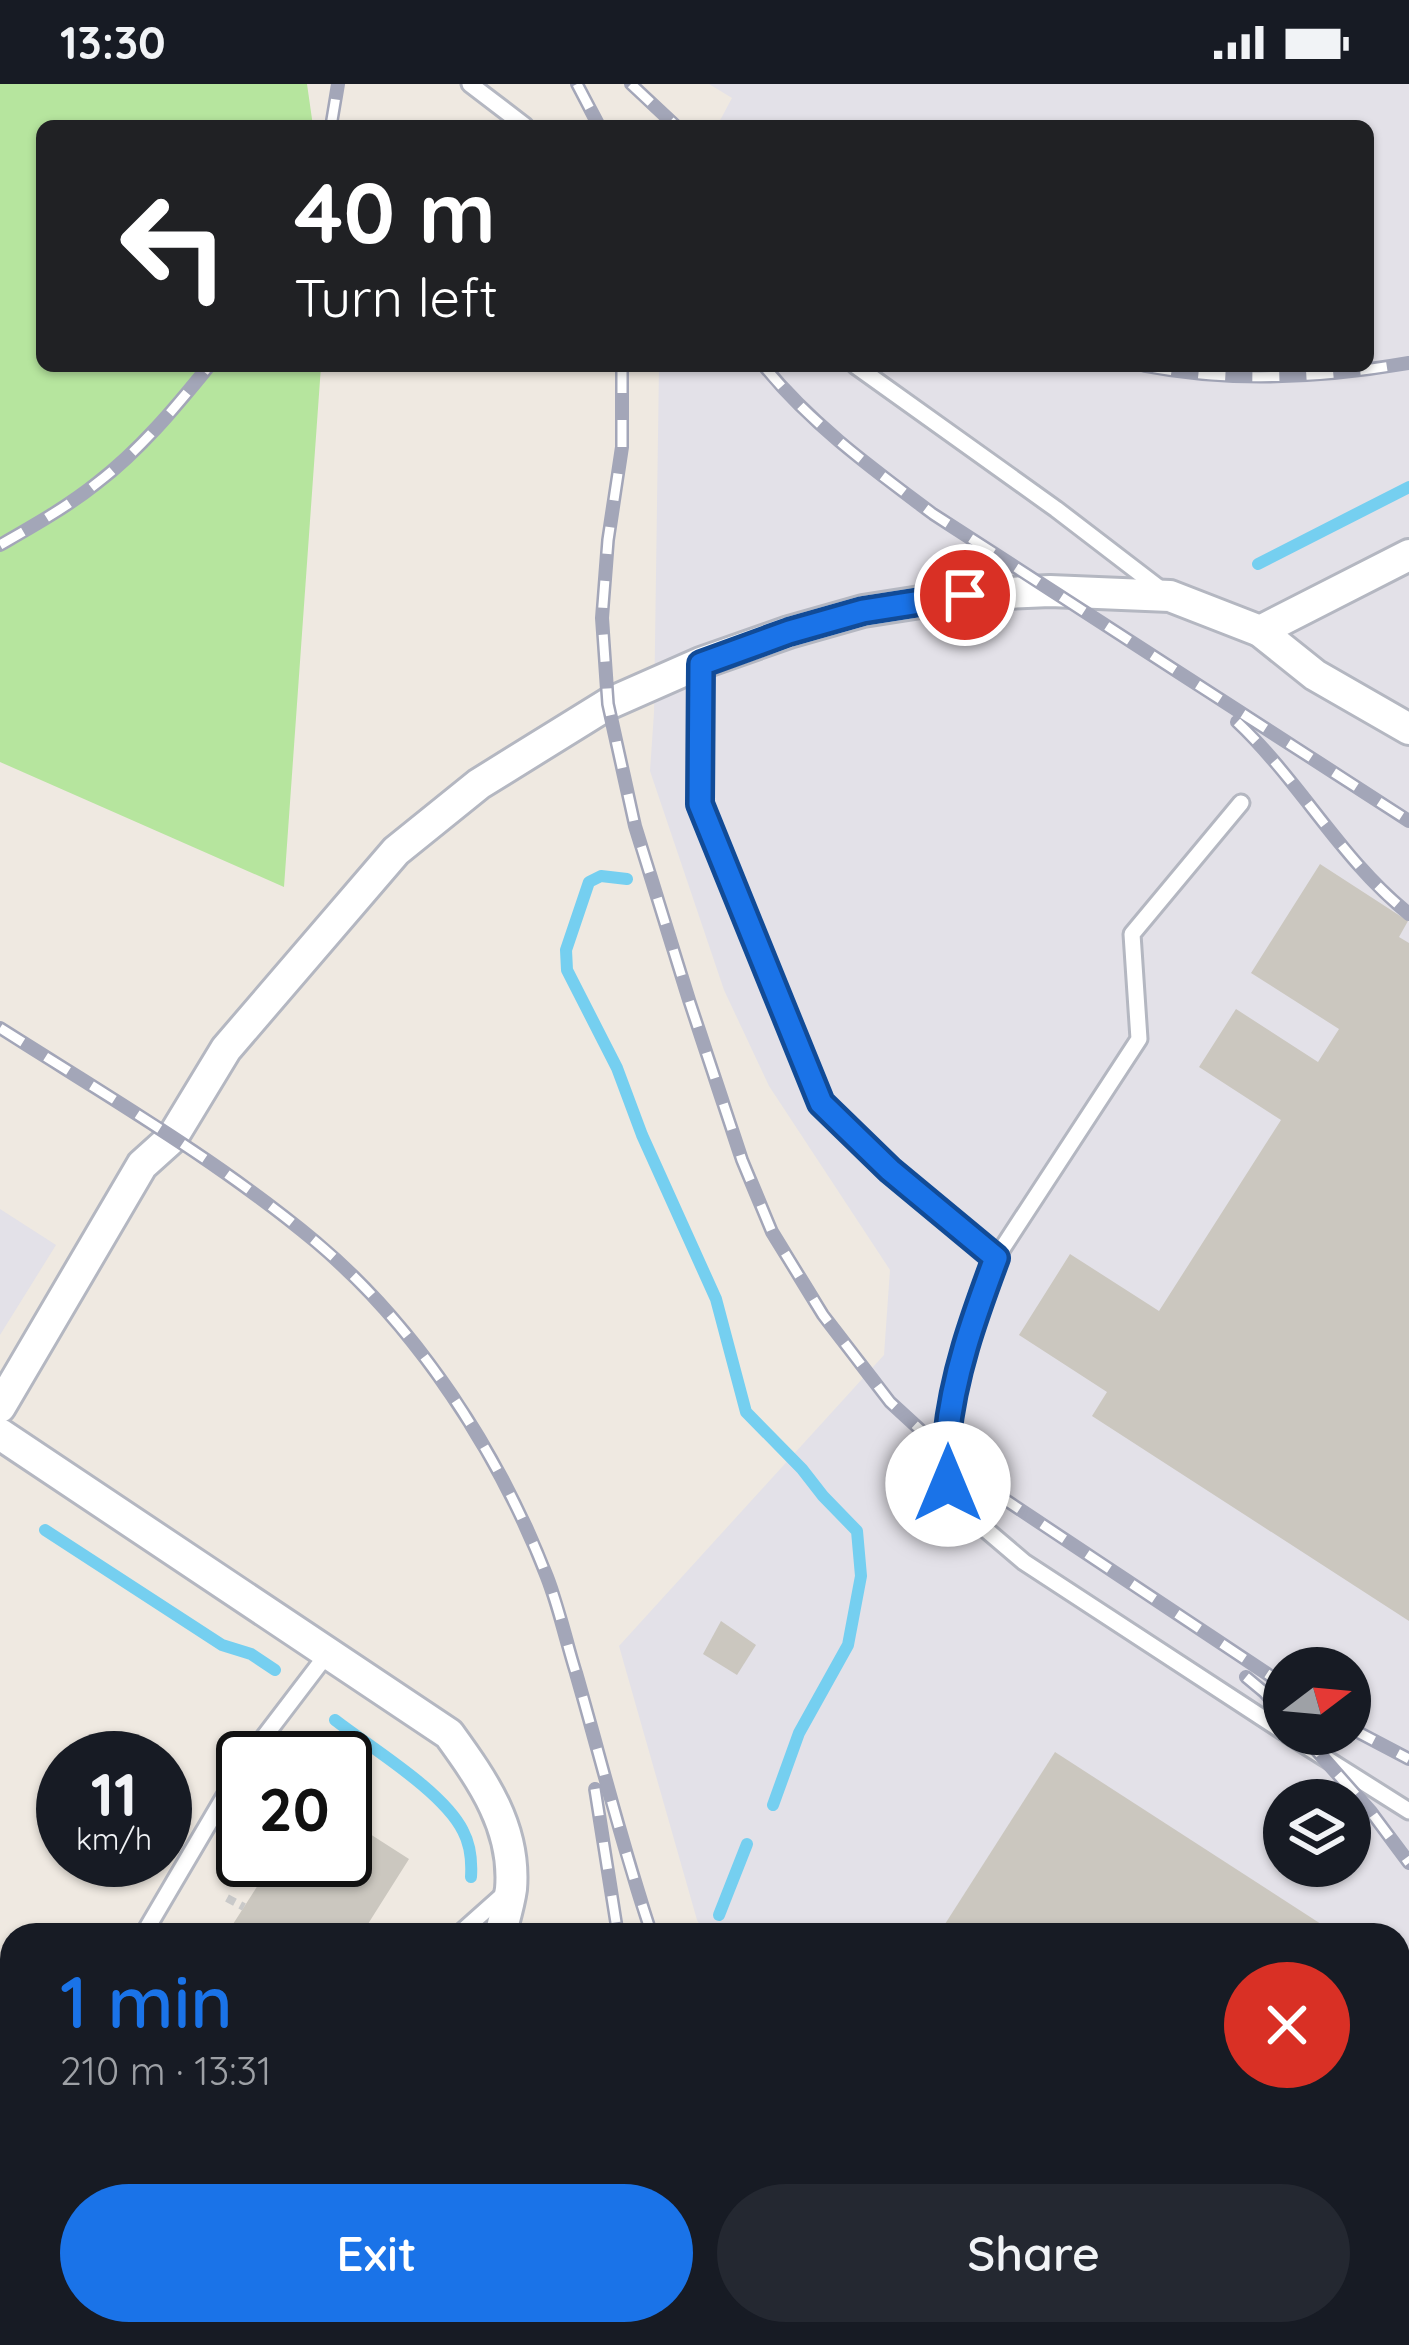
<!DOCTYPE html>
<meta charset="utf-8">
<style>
:root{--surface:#171b24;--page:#242831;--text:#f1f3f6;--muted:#9ea1a6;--accent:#1a73e8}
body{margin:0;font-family:Quicksand,sans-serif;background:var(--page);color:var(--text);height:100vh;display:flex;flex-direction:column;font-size:45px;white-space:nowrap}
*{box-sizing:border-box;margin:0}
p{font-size:39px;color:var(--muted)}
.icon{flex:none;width:66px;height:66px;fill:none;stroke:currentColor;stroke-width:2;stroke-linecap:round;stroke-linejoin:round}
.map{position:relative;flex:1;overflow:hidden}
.details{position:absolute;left:0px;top:1839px;width:1410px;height:423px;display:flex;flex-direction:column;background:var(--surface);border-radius:36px 36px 0 0;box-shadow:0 3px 9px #0004}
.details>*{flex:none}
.top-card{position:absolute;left:36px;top:36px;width:1338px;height:252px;border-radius:18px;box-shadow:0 3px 9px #0004;background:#202124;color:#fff;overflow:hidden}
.needle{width:78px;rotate:74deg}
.tools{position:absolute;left:1263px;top:1563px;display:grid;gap:24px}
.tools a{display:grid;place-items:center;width:108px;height:108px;border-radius:50%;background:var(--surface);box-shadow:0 3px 9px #0004;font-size:60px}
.speed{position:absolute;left:36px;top:1647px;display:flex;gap:24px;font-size:60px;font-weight:700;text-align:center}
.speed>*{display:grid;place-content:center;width:156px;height:156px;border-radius:50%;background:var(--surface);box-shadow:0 3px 9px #0004;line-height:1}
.speed small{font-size:30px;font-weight:400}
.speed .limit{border:6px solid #111;border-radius:18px;background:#fff;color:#111}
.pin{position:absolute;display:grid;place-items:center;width:102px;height:102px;color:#fff;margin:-51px;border:6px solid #fff;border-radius:50%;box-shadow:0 3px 12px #0007}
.me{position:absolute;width:132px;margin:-66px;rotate:0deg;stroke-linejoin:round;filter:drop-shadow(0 0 9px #0008)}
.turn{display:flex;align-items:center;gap:42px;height:252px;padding:0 60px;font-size:54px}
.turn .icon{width:156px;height:156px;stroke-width:2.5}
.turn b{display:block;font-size:84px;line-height:102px}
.round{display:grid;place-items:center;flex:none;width:126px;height:126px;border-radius:63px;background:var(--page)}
.head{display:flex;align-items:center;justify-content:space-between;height:204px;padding:0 60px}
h1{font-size:72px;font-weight:600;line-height:90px;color:var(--accent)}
.button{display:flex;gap:24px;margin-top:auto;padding:24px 60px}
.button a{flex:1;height:138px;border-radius:72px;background:var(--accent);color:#fff;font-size:48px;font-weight:600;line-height:138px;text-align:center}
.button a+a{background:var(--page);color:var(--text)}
.status{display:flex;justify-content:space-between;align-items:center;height:84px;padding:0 60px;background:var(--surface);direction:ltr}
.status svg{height:33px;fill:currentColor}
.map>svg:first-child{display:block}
</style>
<div class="status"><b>13:30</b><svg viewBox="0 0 49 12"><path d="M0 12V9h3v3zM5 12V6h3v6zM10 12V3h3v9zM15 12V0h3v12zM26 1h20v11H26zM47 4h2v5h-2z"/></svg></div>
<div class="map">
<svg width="1409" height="2261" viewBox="0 0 1409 2261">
<rect width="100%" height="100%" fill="#efe9e1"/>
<g fill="#e3e1e8" fill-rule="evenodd">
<path d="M709 0H1409V2261H975L959 2250H1398V1851H706L697 1836 619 1562 884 1271 890 1186 769 1002 724 906 650 687 654 629 659 282H1368V42H717L732 14ZM1284 1584H1350V1650H1284ZM1284 1716H1350V1782H1284Z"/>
<path d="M0 1125 56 1161 0 1251Z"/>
<path d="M337 2250H849L860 2261H330Z"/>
</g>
<path fill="#b6e59e" d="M0 0H307L313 42H42V282H321L284 803 0 678Z"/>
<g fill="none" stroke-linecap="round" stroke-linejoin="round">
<g stroke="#75cff0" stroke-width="12">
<path d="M1258 480 1409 403"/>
<path d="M627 795 601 792 589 798 566 866 567 886 617 984 642 1051 716 1215 746 1328 802 1385 823 1412 857 1447 861 1492 848 1561 799 1649 773 1721"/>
<path d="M45 1446 222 1561 251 1570 275 1586"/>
<path d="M335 1636C371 1664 443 1707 463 1747 471 1762 472 1777 471 1793"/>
<path d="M719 1831 747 1760"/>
</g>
</g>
<g fill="#cbc7bf">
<path d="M1320 780 1408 837 1399 853 1409 859V1537L1092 1332 1107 1308 1019 1251 1070 1170 1159 1227 1281 1036 1199 983 1236 925 1318 978 1339 945 1251 889Z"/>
<path d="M721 1537 756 1561 737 1591 703 1570Z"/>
<path d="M1055 1668 1338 1851H938Z"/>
<path d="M351 1712 366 1721 357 1738 345 1731V1721Z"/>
<path d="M345 1734 409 1775 361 1851H226L274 1776H345Z"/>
<path d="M1398 1889 1409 1897V2261H1399L1382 2250H1398Z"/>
</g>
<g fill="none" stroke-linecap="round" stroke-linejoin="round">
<defs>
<g id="service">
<path d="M470 0 525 42"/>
<path d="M856 282 1056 425 1163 507"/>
<path d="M701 579 700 720 821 1019 890 1086 996 1174 1139 955 1132 850 1241 719"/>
<path d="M996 1174 967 1254 950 1319 944 1386 948 1400 970 1432 1024 1478 1284 1648"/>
<path d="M1287 1650 1409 1727"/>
<path d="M248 1674 328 1569"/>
<path d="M143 1851 243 1681"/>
<path d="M458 1851 504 1810"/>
<path d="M0 2251 16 2261"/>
</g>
<g id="minor">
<path d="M1260 547 1315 591 1409 645"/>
<path d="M0 1323 142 1081 172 1054 226 965 396 767 479 700 608 620 701 579 789 548 863 527 965 511 1050 507 1170 512 1260 547 1409 471"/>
<path d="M0 1350 449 1650C483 1697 516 1744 511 1805 509 1820 504 1836 500 1851"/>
<path d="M245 2261 252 2250"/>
</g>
</defs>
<use href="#service" stroke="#b4b7c1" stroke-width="21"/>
<use href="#minor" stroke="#b4b7c1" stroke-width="36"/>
<path stroke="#c9c9c9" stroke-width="8" stroke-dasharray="9 6" stroke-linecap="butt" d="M227 1814 244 1823"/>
<use href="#service" stroke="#fff" stroke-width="15"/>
<use href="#minor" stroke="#fff" stroke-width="30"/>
<defs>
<g id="rail">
<path d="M577 0 599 42"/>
<path d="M631 0 676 42"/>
<path d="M331 42 338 0"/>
<path d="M622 282V363L608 456 602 534 608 620 635 742 689 916 742 1076 772 1148 823 1231 890 1318 974 1395 1284 1601"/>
<path d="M764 282C812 341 873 385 933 430L1409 737"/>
<path d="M1145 282C1232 299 1322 294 1409 279"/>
<path d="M0 461C33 442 67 423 97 399 140 366 175 324 209 282"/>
<path d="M1237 638C1300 697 1341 776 1409 830"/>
<path d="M0 944C107 1012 219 1077 316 1158 418 1244 499 1369 547 1493 559 1524 566 1557 576 1589 601 1676 623 1765 652 1851"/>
<path d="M1246 1593 1264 1608 1284 1630"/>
<path d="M1350 1644 1409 1675"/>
<path d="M1302 1650 1371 1728 1409 1779"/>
<path d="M595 1705 618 1851"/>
<path d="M781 2250 791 2261"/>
<path d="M832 2250 844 2261"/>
<path d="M901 2250 913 2261"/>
</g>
</defs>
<use href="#rail" stroke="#a3a6b8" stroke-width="14"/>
<use href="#rail" stroke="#fff" stroke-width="9" stroke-dasharray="27" stroke-linecap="butt"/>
</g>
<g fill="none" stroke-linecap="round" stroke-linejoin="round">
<defs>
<path id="route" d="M948 1400C942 1385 946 1370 947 1354 953 1291 974 1233 996 1174L890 1086 821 1019 700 720 701 580 789 548 863 527 965 511"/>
</defs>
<use href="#route" stroke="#114b97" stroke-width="30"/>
<use href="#route" stroke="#1a73e8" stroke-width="21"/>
</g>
</svg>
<div class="tools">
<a><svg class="needle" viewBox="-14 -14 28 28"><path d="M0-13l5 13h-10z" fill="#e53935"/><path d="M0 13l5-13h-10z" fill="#9ea1a6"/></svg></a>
<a><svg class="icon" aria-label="layers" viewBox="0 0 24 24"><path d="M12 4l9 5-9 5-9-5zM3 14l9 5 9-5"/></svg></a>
</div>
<div class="speed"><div>11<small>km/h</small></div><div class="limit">20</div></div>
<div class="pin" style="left:965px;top:511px;background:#d93025"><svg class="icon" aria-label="arrive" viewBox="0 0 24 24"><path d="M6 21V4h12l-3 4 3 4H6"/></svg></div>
<svg class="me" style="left:948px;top:1400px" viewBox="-20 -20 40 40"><circle r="19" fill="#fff"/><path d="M0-13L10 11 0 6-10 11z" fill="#1a73e8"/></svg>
<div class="top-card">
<div class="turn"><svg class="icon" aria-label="left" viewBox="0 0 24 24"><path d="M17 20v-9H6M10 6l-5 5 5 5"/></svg><div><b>40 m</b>Turn left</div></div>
</div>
<section class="details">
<div class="head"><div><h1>1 min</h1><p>210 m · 13:31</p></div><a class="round" style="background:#d93025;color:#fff"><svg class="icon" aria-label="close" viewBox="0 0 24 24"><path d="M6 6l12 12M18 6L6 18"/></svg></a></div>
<div class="button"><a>Exit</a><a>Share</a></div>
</section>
</div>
